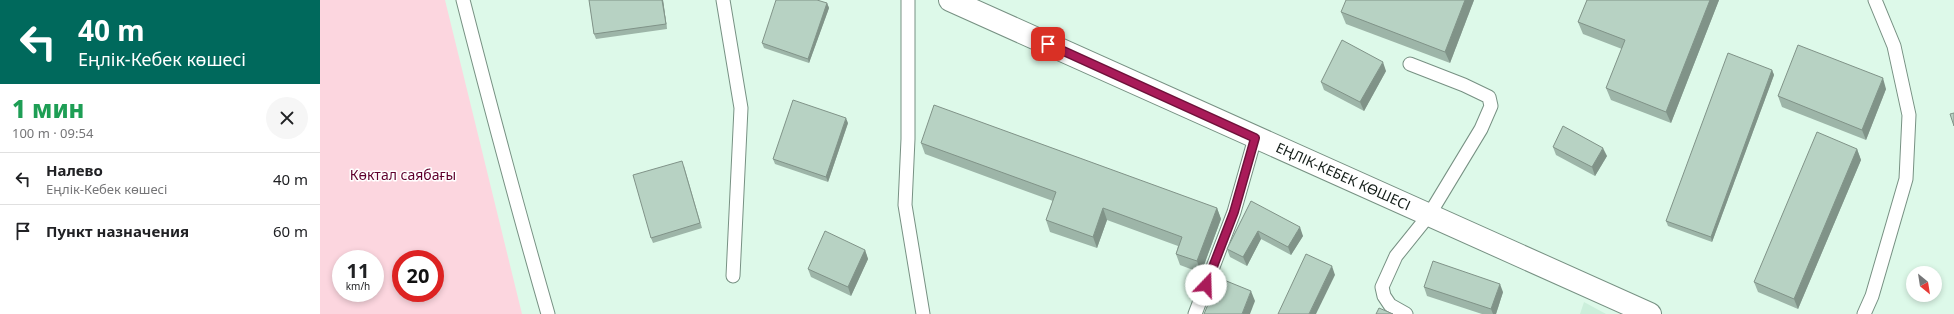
<!DOCTYPE html>
<html lang="ru">
<meta charset="utf-8">
<style>
:root{--surface:#fff;--page:#f6f6f6;--text:#202124;--muted:#757577;--line:#e0e0e0}
body{margin:0;font-family:"Noto Sans",sans-serif;background:var(--page);color:var(--text);height:100vh;display:flex;flex-direction:column;font-size:15px;white-space:nowrap}
*{box-sizing:border-box;margin:0}
p{font-size:13px;color:var(--muted)}
.icon{flex:none;width:22px;height:22px;fill:none;stroke:currentColor;stroke-width:2;stroke-linecap:round;stroke-linejoin:round}
.map{position:relative;flex:1;overflow:hidden}
.sheet{display:flex;flex-direction:column;background:var(--surface);width:320px}
.sheet>*{flex:none}
.hud{background:#00695c;color:#fff;overflow:hidden}
.needle{width:26px;rotate:150deg}
.fabs{position:absolute;left:1586px;top:266px;display:grid;gap:8px}
.fabs a{display:grid;place-items:center;width:36px;height:36px;border-radius:50%;background:var(--surface);box-shadow:0 2px 6px #0003;font-size:20px}
.speed{position:absolute;left:12px;top:250px;display:flex;gap:8px;font-size:20px;font-weight:700;text-align:center}
.speed>*{display:grid;place-content:center;width:52px;height:52px;border-radius:50%;background:var(--surface);box-shadow:0 2px 6px #0003;line-height:1}
.speed small{font-size:10px;font-weight:400}
.speed .limit{border:6px solid #d22;background:#fff;color:#111}
.pin{position:absolute;display:grid;place-items:center;width:34px;height:34px;color:#fff;margin:-17px;border-radius:8px;box-shadow:0 2px 6px #0006}
.me{position:absolute;width:44px;margin:-22px;rotate:21deg;stroke-linejoin:round;filter:drop-shadow(0 0 3px #0008)}
.turn{display:flex;align-items:center;gap:14px;height:84px;padding:0 12px;font-size:18px}
.turn .icon{width:52px;height:52px;stroke-width:2.5}
.turn b{display:block;font-size:28px;line-height:34px}
.round{display:grid;place-items:center;flex:none;width:42px;height:42px;border-radius:21px;background:var(--page)}
.headline{display:flex;align-items:center;justify-content:space-between;height:68px;padding:0 12px}
h1{font-size:24px;font-weight:800;line-height:30px;color:#1e9e55}
ul{padding:0;list-style:none}
li{display:flex;align-items:center;gap:12px;height:52px;padding:0 12px;border-top:1px solid var(--line)}
li div{flex:1}
li b{display:block;font-size:15px}
li em{font-style:normal}
main{display:flex;flex:1;min-height:0}
.map>svg:first-child{display:block}
</style>
<main>
<section class="sheet">
<div class="hud">
<div class="turn"><svg class="icon" aria-label="left" viewBox="0 0 24 24"><path d="M17 20v-9H6M10 6l-5 5 5 5"/></svg><div><b>40 m</b>Еңлік-Кебек көшесі</div></div>
</div>
<div class="headline"><div><h1>1 мин</h1><p>100 m · 09:54</p></div><a class="round"><svg class="icon" aria-label="close" viewBox="0 0 24 24"><path d="M6 6l12 12M18 6L6 18"/></svg></a></div>
<ul>
<li><svg class="icon" aria-label="left" viewBox="0 0 24 24"><path d="M17 20v-9H6M10 6l-5 5 5 5"/></svg><div><b>Налево</b><p>Еңлік-Кебек көшесі</p></div><em>40 m</em></li>
<li><svg class="icon" aria-label="arrive" viewBox="0 0 24 24"><path d="M6 21V4h12l-3 4 3 4H6"/></svg><div><b>Пункт назначения</b></div><em>60 m</em></li>
</ul>
</section>
<div class="map">
<svg width="1634" height="314" viewBox="0 0 1634 314">
<rect width="100%" height="100%" fill="#ddf9e9"/>
<path fill="#cbefdb" d="M1264 302 1286 314H1260Z"/>
<path fill="#fcd6df" fill-rule="evenodd" d="M0 0H125L202 314H0ZM21 259H55V293H21ZM81 259H115V293H81Z"/>
<g fill="none" stroke-linecap="round" stroke-linejoin="round">
<defs>
<g id="service">
<path d="M143 0C170 105 198 210 228 314"/>
<path d="M403 0 421 108 413 276"/>
<path d="M588 0V139L585 205 603 314"/>
<path d="M875 314 914 212 935 138"/>
<path d="M1086 314 1070 305 1064 296 1062 287 1076 256 1109 215 1161 129 1171 106 1169 97 1144 85 1090 64"/>
<path d="M1544 314 1552 296 1586 179 1589 115 1574 46 1555 0"/>
</g>
<g id="minor">
<path id="s1" d="M630 0 1330 314"/>
</g>
</defs>
<use href="#service" stroke="#779183" stroke-width="15"/>
<use href="#minor" stroke="#779183" stroke-width="24"/>
<use href="#service" stroke="#fff" stroke-width="13"/>
<use href="#minor" stroke="#fff" stroke-width="22"/>
</g>
<g fill="#9db5a8">
<path d="M269 0H343L347 29 276 39 274 34Z"/>
<path d="M1154 0 1130 63 1026 24 1021 12Z"/>
<path d="M1267 0H1399L1351 123 1291 100 1286 88 1302 49 1263 34 1258 22Z"/>
<path d="M507 3 509 8 489 63 444 48 442 43Z"/>
<path d="M1452 70 1454 75 1392 242 1348 226 1346 221Z"/>
<path d="M1066 71 1044 111 1004 90 1001 82Z"/>
<path d="M1566 89 1546 140 1462 107 1458 96Z"/>
<path d="M528 123 508 182 455 164 453 159Z"/>
<path d="M601 143 897 208 901 219 881 273 860 265 856 254 858 246 787 220 777 248 730 232 726 220 733 201 605 154Z"/>
<path d="M1233 147 1287 156 1275 176 1236 155Z"/>
<path d="M1537 149 1541 160 1478 309 1438 292 1434 282Z"/>
<path d="M364 166 382 228 333 243 331 238Z"/>
<path d="M931 201 983 236 971 255 941 239 927 266 910 257 907 249Z"/>
<path d="M545 250 548 259 531 296 491 277 488 269Z"/>
<path d="M1104 287 1183 292 1176 314H1162L1107 296Z"/>
</g>
<g fill="#809388">
<path d="M342 0H343L347 29 346 24Z"/>
<path d="M1145 0H1154L1130 63 1125 52Z"/>
<path d="M1390 0H1399L1351 123 1346 112Z"/>
<path d="M507 3 509 8 489 63 488 59Z"/>
<path d="M1063 62 1066 71 1044 111 1040 102Z"/>
<path d="M1452 70 1454 75 1392 242 1391 237Z"/>
<path d="M1563 78 1566 89 1546 140 1542 130Z"/>
<path d="M526 118 528 123 508 182 506 177Z"/>
<path d="M1283 148 1287 156 1275 176 1272 167Z"/>
<path d="M1537 149 1541 160 1478 309 1474 299Z"/>
<path d="M783 208 787 220 777 248 773 237Z"/>
<path d="M897 208 901 219 881 273 877 261Z"/>
<path d="M980 227 983 236 971 255 968 247Z"/>
<path d="M938 231 941 239 927 266 923 257Z"/>
<path d="M545 250 548 259 531 296 528 287Z"/>
<path d="M1012 266 1015 275 996 314H989Z"/>
<path d="M1180 284 1183 292 1176 314H1173L1171 309Z"/>
<path d="M931 291 935 301 930 314H922Z"/>
</g>
<g fill="#b7d2c3" stroke="#809388">
<path d="M269 0H342L346 24 274 34Z"/>
<path d="M456 0H497L507 3 488 59 442 43Z"/>
<path d="M1026 0H1145L1125 52 1021 12Z"/>
<path d="M1267 0H1390L1346 112 1286 88 1305 40 1258 22Z"/>
<path d="M1022 40 1063 62 1040 102 1001 82Z"/>
<path d="M1478 45 1563 78 1542 130 1458 96Z"/>
<path d="M1408 53 1452 70 1391 237 1346 221Z"/>
<path d="M473 100 526 118 506 177 453 159Z"/>
<path d="M614 105 897 208 877 261 856 254 862 237 783 208 773 237 726 220 736 192 601 143Z"/>
<path d="M1634 113V126L1630 114Z"/>
<path d="M1243 126 1283 148 1272 167 1233 147Z"/>
<path d="M1497 132 1537 149 1474 299 1434 282Z"/>
<path d="M362 161 380 223 331 238 313 175Z"/>
<path d="M931 201 980 227 968 247 938 231 923 257 907 249Z"/>
<path d="M505 231 545 250 528 287 488 269Z"/>
<path d="M986 254 1012 266 989 314H958Z"/>
<path d="M1113 261 1180 284 1171 309 1104 287Z"/>
<path d="M899 278 931 291 922 314H884Z"/>
<path d="M1059 308 1073 314H1056Z"/>
</g>
<g fill="none" stroke-linecap="round" stroke-linejoin="round">
<defs>
<path id="route" d="M728 44 935 138 914 212 886 285"/>
</defs>
<use href="#route" stroke="#6e123a" stroke-width="10"/>
<use href="#route" stroke="#a91b59" stroke-width="7"/>
</g>
<g text-anchor="middle" stroke-width="3" stroke-linejoin="round" paint-order="stroke">
<g font-size="14" fill="#5f002d" stroke="#fff">
<text x="83" y="180">Көктал саябағы</text>
</g>
<g font-size="14" fill="#111b16" stroke="#fff">
<text dy="5" stroke="none"><textPath href="#s1" startOffset="431">ЕҢЛІК-КЕБЕК КӨШЕСІ</textPath></text>
</g>
</g>
</svg>
<div class="fabs">
<a><svg class="needle" viewBox="-14 -14 28 28"><path d="M0-13l5 13h-10z" fill="#e53935"/><path d="M0 13l5-13h-10z" fill="#757577"/></svg></a>
</div>
<div class="speed"><div>11<small>km/h</small></div><div class="limit">20</div></div>
<div class="pin" style="left:728px;top:44px;background:#d93025"><svg class="icon" aria-label="arrive" viewBox="0 0 24 24"><path d="M6 21V4h12l-3 4 3 4H6"/></svg></div>
<svg class="me" style="left:886px;top:285px" viewBox="-20 -20 40 40"><circle r="19" fill="#fff"/><path d="M0-13L10 11 0 6-10 11z" fill="#a91b59"/></svg>
</div>
</main>
